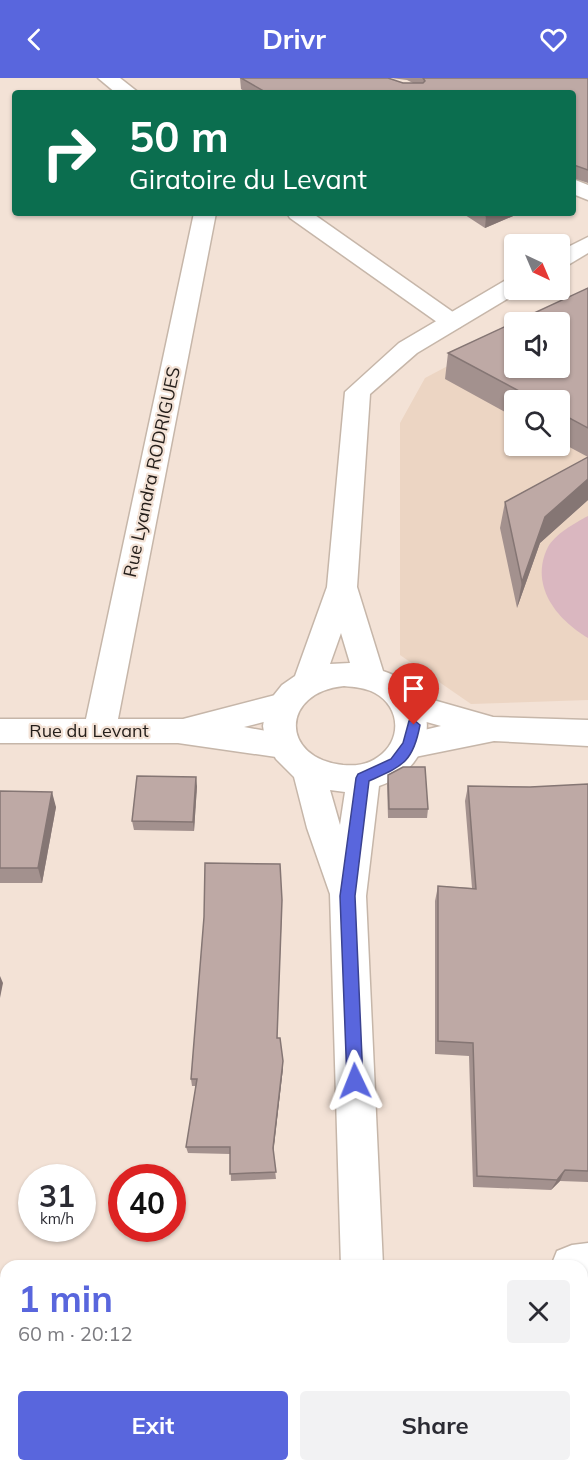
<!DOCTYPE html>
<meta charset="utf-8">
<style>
:root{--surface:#fff;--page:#f2f2f3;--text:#2b2b33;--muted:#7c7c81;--accent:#5966dd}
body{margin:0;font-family:Mulish,sans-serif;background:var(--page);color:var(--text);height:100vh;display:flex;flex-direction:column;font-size:22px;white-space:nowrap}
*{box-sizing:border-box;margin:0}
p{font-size:20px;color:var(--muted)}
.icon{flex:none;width:33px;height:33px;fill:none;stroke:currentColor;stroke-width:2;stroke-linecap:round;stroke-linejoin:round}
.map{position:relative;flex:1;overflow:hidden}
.details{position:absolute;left:0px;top:1182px;width:588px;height:212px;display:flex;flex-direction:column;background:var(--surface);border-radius:18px 18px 0 0;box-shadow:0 2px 4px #0004}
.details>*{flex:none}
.guide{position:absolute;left:12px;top:12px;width:564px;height:126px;border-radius:6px;box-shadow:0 2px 4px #0004;background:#0b6e4f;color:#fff;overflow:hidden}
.needle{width:39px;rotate:136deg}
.controls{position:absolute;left:504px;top:156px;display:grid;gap:12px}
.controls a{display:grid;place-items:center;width:66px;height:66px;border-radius:6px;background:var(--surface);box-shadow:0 2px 4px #0004;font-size:30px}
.speed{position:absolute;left:18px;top:1086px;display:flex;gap:12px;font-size:30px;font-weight:700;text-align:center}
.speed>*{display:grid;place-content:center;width:78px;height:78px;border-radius:50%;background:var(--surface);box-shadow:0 2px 4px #0004;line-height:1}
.speed small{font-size:15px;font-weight:400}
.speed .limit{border:9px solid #d22;background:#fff;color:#111}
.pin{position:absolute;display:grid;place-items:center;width:51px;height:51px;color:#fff;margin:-62px -26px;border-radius:50% 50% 50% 0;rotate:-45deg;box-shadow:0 0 6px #0007}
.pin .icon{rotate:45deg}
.me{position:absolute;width:66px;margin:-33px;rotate:358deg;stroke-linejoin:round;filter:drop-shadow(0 0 4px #0008)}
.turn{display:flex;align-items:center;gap:21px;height:126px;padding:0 18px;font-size:27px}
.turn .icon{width:78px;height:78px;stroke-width:2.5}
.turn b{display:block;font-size:42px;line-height:51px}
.round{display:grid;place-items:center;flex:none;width:63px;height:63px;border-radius:6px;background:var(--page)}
.headline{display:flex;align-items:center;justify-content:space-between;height:102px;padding:0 18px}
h1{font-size:36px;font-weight:700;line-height:45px;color:var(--accent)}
.cta{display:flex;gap:12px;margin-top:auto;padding:12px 18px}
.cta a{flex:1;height:69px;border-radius:6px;background:var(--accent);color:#fff;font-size:24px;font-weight:700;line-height:69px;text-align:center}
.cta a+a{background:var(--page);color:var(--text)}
header{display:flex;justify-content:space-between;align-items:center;height:78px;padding:0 18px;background:var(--accent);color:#fff;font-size:27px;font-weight:700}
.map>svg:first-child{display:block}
</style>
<header><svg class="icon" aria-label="back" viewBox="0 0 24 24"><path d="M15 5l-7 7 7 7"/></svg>Drivr<svg class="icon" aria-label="heart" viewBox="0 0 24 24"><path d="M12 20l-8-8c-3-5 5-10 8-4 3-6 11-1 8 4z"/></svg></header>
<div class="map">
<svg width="588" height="1393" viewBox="0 0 588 1393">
<rect width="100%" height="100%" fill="#f3e2d6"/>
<path fill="#ecd5c3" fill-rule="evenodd" d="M588 214V622L471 626 400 577V345L425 300 514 253V290H560V244ZM514 322H560V368H514Z"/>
<path fill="#dab7c0" d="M588 438V560C556 541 529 507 548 469 555 456 575 445 588 438Z"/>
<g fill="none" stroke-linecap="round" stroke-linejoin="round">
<defs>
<g id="street">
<path d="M98 0H120L139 15H116Z"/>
<path d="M573 101 588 107V122L573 116Z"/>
<path d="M194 135H216L118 641H183L283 615 294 618 299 627 294 636 244 649 294 658 299 667 294 676 283 680 178 665H0V641H86Z"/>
<path d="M287 135H312L460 239 464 244 460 249 452 251 444 249 290 140Z"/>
<path d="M405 614 493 639 588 642V668L494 663 410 680 399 676 394 667 399 658 441 648 394 635 389 626 394 617Z"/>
<path d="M588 1165V1207L582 1208V1188H551L557 1173 572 1167Z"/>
</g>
<g id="secondary">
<path d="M588 159V175L568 187 560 189V173Z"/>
<path d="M514 200V212H522L417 275 370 316 357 509 383 593C446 613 438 689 379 708L366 818 383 1188H341L330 816 307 750 294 699 276 681 265 660 263 648 265 636 274 617 282 607 295 598 327 509 345 314 399 265 506 202ZM341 555 350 585 330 586ZM344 608C355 609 366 610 375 615 401 629 402 663 378 679 367 687 356 688 343 687 279 680 281 614 344 608ZM330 712 345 714 340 747Z"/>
<rect x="344" y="1388" width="46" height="5"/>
</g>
</defs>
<use href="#street" stroke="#c6b6a9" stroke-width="3"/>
<use href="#secondary" stroke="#c6b6a9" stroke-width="3"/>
<use href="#street" fill="#fff" fill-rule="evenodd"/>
<use href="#secondary" fill="#fff" fill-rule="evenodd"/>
</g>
<g fill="#a3918e">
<path d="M240 0 413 5 407 2 391 0H588V105L573 100V15H247L241 11Z"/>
<path d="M462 135H520L485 150Z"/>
<path d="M588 210V422L540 465 517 530 500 450 505 424 588 379 560 364V322H514V339L445 301 448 275Z"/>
<path d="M388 697 428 731 427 740H388L387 707Z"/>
<path d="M588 706V1104L560 1103 551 1112 473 1109 469 978 435 976V823L438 808 472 810 465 723 468 708 530 709Z"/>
<path d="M197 708 194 753 134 752 132 743Z"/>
<path d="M0 713 56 729 42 805H0Z"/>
<path d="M282 831 277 960 283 983V990L273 1074 276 1101 231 1103 230 1076 188 1075 186 1069 196 1008H192L191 1001Z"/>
<path d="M582 1206H588V1300L582 1299Z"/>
<path d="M0 1298 6 1299V1359L0 1358Z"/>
<path d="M490 1388H582L588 1393H490Z"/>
</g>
<g fill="#857674">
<path d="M493 135H520L485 150 486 138Z"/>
<path d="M588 401V422L540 465 517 530 522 504 545 439Z"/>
<path d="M196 699 197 708 194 753 193 744Z"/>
<path d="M52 714 56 729 42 805 38 790Z"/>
<path d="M0 898 3 905 0 920Z"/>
<path d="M283 983V990L273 1077V1070Z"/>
<path d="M565 1092 560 1103 551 1112 557 1102Z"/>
</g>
<g fill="#bea9a5" stroke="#857674" stroke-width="1.5" fill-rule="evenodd">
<path d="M241 0H388L403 5H423L425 3 423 0H588V92L574 87 573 101V15H267Z"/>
<path d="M482 135H493L486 138Z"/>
<path d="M588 210V350L560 335V322H536L448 275ZM514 244H560V290H514Z"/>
<path d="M588 379V401L545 439 522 504 505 424Z"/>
<path d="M403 689H425L428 731H389L388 697Z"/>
<path d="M137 698 196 699 193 744 132 743Z"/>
<path d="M588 706V1093L565 1092 557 1102 477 1098 473 965 438 963V808L476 811 468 708 530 709Z"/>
<path d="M0 713 52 714 38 790H0Z"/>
<path d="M205 785 280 786 282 822 277 960H280L283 983 273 1070 276 1094 230 1096V1069H186L197 1001H191L204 839Z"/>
<rect x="582" y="1206" width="6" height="86"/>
<path d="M0 1298 6 1299V1355L0 1354Z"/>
<path d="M582 1381H588V1393H495V1388H582Z"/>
</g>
<path fill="#5966dd" stroke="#3a4290" stroke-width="1.5" d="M414 642 420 647C413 685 402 688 369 703L355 818 363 1003 361 1008 355 1011 349 1008 347 1003 340 818 356 700 358 696 391 681 403 665 409 643Z"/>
<g text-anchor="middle" stroke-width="4.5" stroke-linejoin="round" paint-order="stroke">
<g font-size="18" fill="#241e1a" stroke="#f3e2d6">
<text transform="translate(152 394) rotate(-78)" y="6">Rue Lyandra RODRIGUES</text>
<text x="89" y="659">Rue du Levant</text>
</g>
</g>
</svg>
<div class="controls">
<a><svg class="needle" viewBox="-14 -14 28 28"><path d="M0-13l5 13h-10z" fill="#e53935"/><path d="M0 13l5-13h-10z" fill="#7c7c81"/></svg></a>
<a><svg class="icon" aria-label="sound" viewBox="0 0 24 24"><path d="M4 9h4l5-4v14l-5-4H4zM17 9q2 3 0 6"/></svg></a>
<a><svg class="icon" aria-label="search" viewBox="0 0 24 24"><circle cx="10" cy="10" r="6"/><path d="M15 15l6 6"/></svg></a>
</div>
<div class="speed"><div>31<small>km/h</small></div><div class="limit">40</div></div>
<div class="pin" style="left:414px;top:647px;background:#d93025"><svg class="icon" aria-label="arrive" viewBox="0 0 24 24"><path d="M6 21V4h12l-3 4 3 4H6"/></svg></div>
<svg class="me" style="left:355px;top:1003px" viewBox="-20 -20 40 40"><path d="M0-17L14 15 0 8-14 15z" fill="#5966dd" stroke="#fff" stroke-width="4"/></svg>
<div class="guide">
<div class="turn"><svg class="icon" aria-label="right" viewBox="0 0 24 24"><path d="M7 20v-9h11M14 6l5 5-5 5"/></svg><div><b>50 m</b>Giratoire du Levant</div></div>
</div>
<section class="details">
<div class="headline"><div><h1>1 min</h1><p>60 m · 20:12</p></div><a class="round"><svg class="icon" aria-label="close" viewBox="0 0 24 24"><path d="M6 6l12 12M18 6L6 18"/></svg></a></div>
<div class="cta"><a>Exit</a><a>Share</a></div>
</section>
</div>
